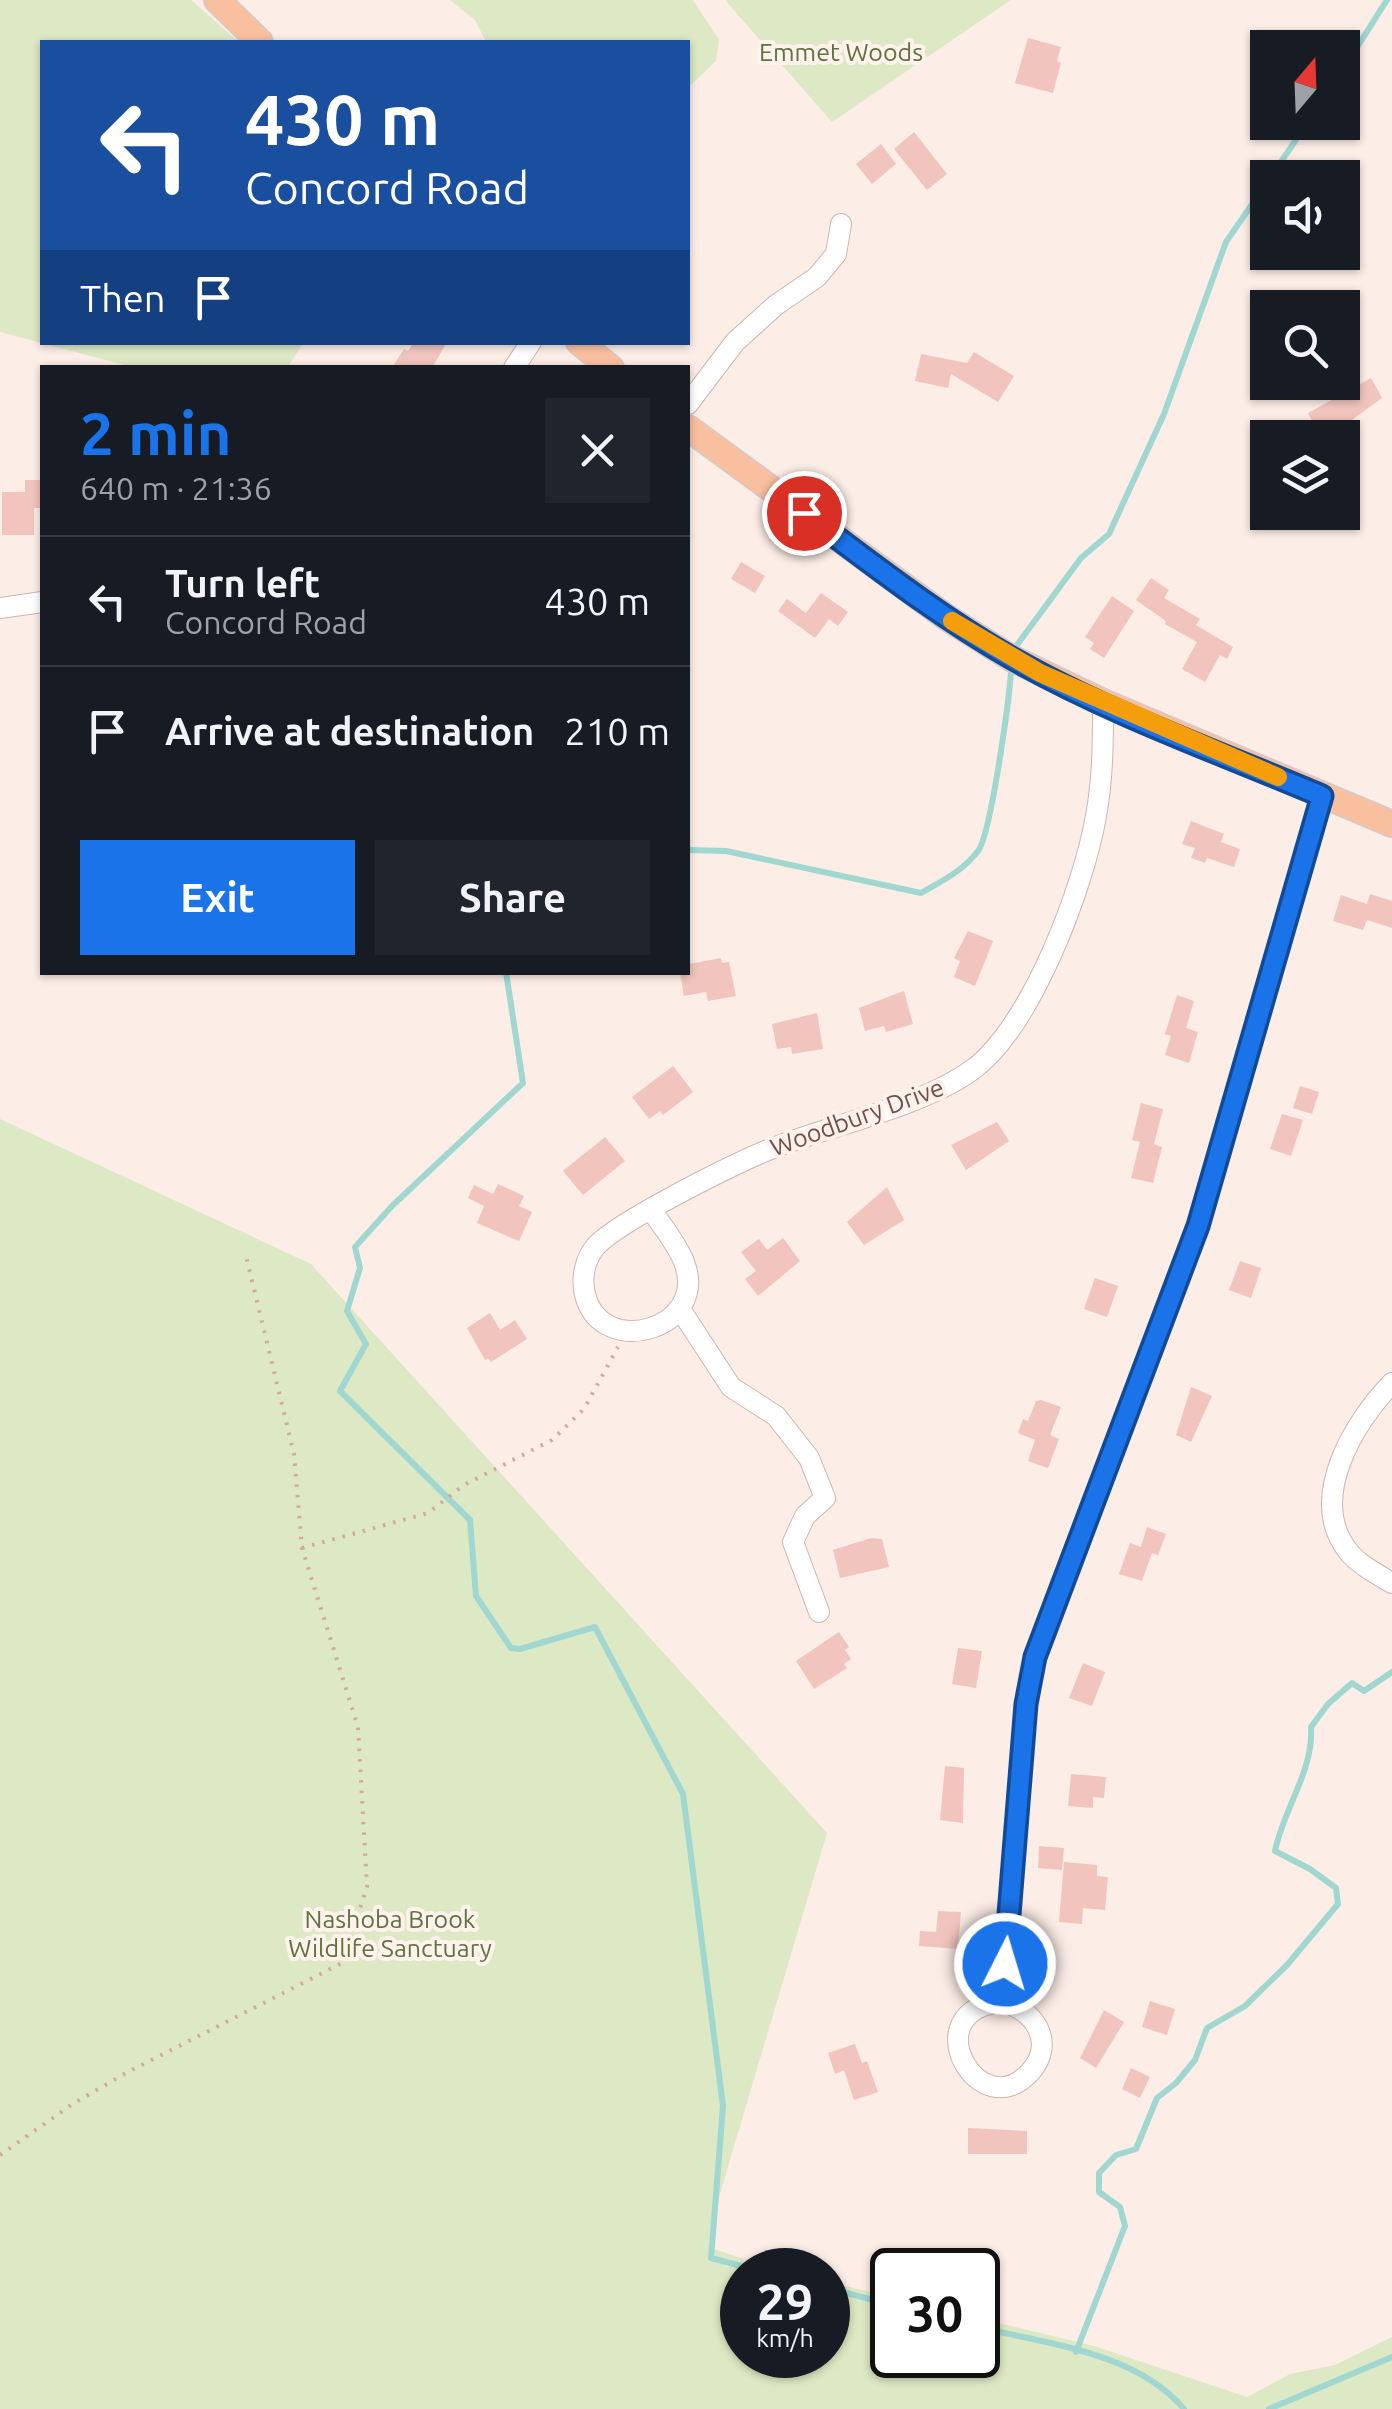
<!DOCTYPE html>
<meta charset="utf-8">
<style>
:root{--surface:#171b24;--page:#20242c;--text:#f1f3f6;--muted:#9ea1a6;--line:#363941;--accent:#1a73e8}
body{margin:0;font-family:Ubuntu,sans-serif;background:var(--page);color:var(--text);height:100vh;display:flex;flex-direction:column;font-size:38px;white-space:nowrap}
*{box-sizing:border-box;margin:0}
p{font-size:32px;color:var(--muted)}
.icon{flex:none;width:55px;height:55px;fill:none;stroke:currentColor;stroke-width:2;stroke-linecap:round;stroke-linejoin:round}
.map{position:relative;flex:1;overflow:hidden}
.drawer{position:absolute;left:40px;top:365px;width:650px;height:610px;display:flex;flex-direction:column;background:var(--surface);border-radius:0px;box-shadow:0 2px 8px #0004}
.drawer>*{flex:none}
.banner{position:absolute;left:40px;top:40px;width:650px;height:305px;border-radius:0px;box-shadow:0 2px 8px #0004;background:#1a4fa0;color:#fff;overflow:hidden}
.needle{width:65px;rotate:19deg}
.tools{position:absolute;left:1250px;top:30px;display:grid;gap:20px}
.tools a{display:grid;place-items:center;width:110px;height:110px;border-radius:0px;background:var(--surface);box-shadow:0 2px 8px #0004;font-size:50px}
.speed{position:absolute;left:720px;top:2248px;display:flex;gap:20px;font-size:50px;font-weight:700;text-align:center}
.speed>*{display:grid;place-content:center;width:130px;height:130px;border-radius:50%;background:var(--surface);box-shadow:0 2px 8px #0004;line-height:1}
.speed small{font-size:25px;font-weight:400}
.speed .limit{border:5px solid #111;border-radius:15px;background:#fff;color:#111}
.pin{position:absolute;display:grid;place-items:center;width:85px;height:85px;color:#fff;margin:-42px;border:5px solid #fff;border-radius:50%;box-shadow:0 2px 10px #0007}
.me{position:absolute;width:110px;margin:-55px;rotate:5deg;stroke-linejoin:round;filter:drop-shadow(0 0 8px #0008)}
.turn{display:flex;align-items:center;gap:35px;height:210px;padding:0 40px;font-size:45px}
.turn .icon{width:130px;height:130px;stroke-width:2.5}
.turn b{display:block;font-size:70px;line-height:85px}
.then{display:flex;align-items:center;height:95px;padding:0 40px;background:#0003;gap:20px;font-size:38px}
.round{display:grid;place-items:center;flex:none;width:105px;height:105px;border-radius:0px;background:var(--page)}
.head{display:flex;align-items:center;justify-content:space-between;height:170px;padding:0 40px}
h1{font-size:60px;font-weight:700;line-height:75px;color:var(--accent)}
.action{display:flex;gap:20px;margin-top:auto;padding:20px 40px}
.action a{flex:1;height:115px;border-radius:0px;background:var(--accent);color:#fff;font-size:40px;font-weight:700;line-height:115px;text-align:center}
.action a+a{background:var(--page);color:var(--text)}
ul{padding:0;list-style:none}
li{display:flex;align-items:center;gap:30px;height:130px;padding:0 40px;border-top:2px solid var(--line)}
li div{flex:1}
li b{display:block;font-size:38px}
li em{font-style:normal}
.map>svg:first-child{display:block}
</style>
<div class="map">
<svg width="1392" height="2409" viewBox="0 0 1392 2409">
<rect width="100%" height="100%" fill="#fcede6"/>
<g fill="#dde9c4">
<path d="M0 0H191L239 42H42V342L303 343 288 367H132L0 332Z"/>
<path d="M450 0H693L719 40 716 61 688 88V42H486L475 20Z"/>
<path d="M725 0H1011L832 122Z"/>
<path d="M0 1119 311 1264 827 1833 719 2197 714 2249 778 2270H742V2355H828V2282L892 2297V2355H978V2318L1094 2346 1247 2397 1290 2374 1335 2365 1392 2337V2409H0Z"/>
</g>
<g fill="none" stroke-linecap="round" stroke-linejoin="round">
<g stroke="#a1d7d1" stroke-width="6">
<path d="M1342 71 1387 0"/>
<path d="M1270 178 1308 122"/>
<path d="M1017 645 1081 558 1109 534 1164 414 1226 242 1268 181"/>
<path d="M688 850 726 851 921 893C942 881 963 871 978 851 991 834 1009 700 1011 672"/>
<path d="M506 972 523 1083 392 1206 355 1247 360 1268 347 1311 366 1344 340 1391 470 1520 476 1596 511 1648 520 1649 595 1627 683 1794 723 2106 711 2258 757 2270"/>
<path d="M828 2288 892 2305"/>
<path d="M978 2327C1047 2344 1136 2352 1184 2409"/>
<path d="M1076 2352 1125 2226 1120 2207 1099 2192V2173L1116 2155 1136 2149 1157 2098 1176 2083 1195 2060 1207 2028 1245 2006 1287 1965 1338 1904 1336 1888 1310 1869 1275 1851C1283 1810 1314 1770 1311 1727L1328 1704 1352 1683 1364 1691 1392 1672"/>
<path d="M1269 2409 1392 2357"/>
</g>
</g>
<g fill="#f1c5be">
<path d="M1028 38 1061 47 1057 61 1061 63 1053 93 1015 83Z"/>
<path d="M914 132 947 174 927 190 894 149Z"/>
<path d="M881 144 896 164 872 184 856 164Z"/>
<path d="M414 342H447L432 368H392L404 349 408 351Z"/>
<path d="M974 352 1014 376 998 402 951 374 948 388 915 381 921 354 967 363Z"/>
<path d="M1371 378 1382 398 1345 425 1349 432 1335 438 1332 431 1320 437 1308 413Z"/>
<path d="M25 480H40L42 487V508H34V535H2V492H25Z"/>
<path d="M741 562 765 576 755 593 731 579Z"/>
<path d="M1151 578 1169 590 1164 598 1200 619 1196 625 1233 647 1227 659 1220 655 1205 682 1182 669 1197 642 1165 624 1166 621 1136 600Z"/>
<path d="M821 593 848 612 838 626 829 619 815 638 778 611 787 599 806 613Z"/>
<path d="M1112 596 1134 611 1104 658 1090 649 1094 643 1085 637Z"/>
<path d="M1191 821 1224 834 1221 842 1240 849 1234 867 1207 858 1205 863 1191 858 1195 848 1182 844Z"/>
<path d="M1370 894 1392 901V928L1367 920 1363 930 1333 921 1341 895 1367 904Z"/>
<path d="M968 931 993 941 975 986 954 977 960 961 954 958Z"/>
<path d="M721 958 722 963 729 962 736 996 708 1001 706 992 684 996 680 973 690 971 689 964Z"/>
<path d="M904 991 913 1024 886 1032 884 1026 865 1031 859 1008Z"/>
<path d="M1177 995 1194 1001 1186 1028 1198 1032 1189 1063 1165 1055 1171 1036 1165 1034Z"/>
<path d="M817 1013 823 1049 792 1054 791 1047 777 1049 772 1024Z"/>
<path d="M673 1066 693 1092 663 1115 660 1111 649 1119 632 1097Z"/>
<path d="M1300 1086 1319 1092 1312 1114 1293 1108Z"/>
<path d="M1141 1103 1163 1109 1154 1144 1162 1147 1153 1183 1131 1178 1140 1142 1132 1140Z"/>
<path d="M1282 1114 1303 1120 1291 1156 1270 1149Z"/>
<path d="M997 1122 1009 1141 966 1170 951 1145Z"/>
<path d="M605 1137 625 1161 583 1195 563 1171Z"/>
<path d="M498 1184 524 1196 519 1206 532 1212 519 1241 477 1223 484 1206 468 1198 474 1185 493 1194Z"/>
<path d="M887 1187 904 1220 864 1245 847 1222Z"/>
<path d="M783 1238 800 1261 758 1296 745 1279 756 1271 741 1252 759 1239 767 1250Z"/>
<path d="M1240 1261 1261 1268 1251 1298 1229 1290Z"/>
<path d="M1095 1278 1118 1286 1107 1317 1084 1309Z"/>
<path d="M490 1313 500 1330 515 1320 527 1339 491 1362 488 1358 485 1360 467 1328Z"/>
<path d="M1191 1387 1212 1396 1191 1442 1176 1435Z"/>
<path d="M1041 1400 1061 1407 1050 1435 1059 1439 1048 1468 1028 1461 1035 1440 1018 1433 1023 1419 1028 1421 1036 1401Z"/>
<path d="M1147 1527 1166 1534 1158 1555 1152 1553 1142 1581 1119 1574 1130 1543 1141 1547Z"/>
<path d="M871 1538 882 1539 889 1567 840 1578 833 1550Z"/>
<path d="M839 1632 849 1647 845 1650 851 1659 844 1664 847 1668 814 1689 796 1661Z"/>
<path d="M958 1648 982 1651 976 1688 952 1684Z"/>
<path d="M1083 1663 1105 1672 1092 1706 1069 1698Z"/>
<path d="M945 1766 964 1768 963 1823 940 1820Z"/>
<path d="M1071 1774 1106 1777 1104 1798 1093 1797V1808L1068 1806Z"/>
<path d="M1039 1846 1064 1848 1062 1870 1038 1868Z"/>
<path d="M1064 1862 1097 1865V1876L1108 1877 1105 1910 1083 1908 1082 1924 1059 1922Z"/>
<path d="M938 1911 961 1912 958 1949 919 1946 920 1931 936 1932Z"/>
<path d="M1150 2001 1175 2009 1167 2035 1142 2027Z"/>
<path d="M1104 2010 1124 2022 1096 2068 1080 2058Z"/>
<path d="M855 2044 862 2063 867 2061 878 2092 854 2100 844 2070 835 2074 828 2053Z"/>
<path d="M1131 2068 1150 2077 1140 2098 1122 2089Z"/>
<path d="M968 2128 1027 2131V2154H968Z"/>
</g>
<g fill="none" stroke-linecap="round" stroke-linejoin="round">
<defs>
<g id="minor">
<path d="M514 368 531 342"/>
<path d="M688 404 735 342 776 305 817 277 836 254 841 224"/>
<path d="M0 608 42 602"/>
<path d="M652 1211C663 1227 677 1244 684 1262 711 1331 595 1362 584 1289 582 1274 586 1258 596 1246 619 1221 732 1165 768 1150 830 1125 919 1108 972 1070 1031 1028 1084 886 1096 816 1103 778 1103 741 1103 702"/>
<path d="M680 1309 731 1387 776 1416 809 1458 825 1498 805 1516 793 1542 819 1612"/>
<path d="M1392 1383C1354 1422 1307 1499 1348 1551 1359 1565 1377 1574 1392 1583"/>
<path d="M1002 2002C1034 2009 1056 2042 1031 2071 980 2130 912 2010 1002 2002L1026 1705 1035 1657 1198 1227 1322 796"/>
</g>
<g id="major">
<path d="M217 0 260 42"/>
<path d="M579 342 611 368"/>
<path d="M688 428 946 617 1011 658 1103 702 1392 824"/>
</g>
</defs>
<use href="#minor" stroke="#cfb5af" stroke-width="22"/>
<use href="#major" stroke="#d6cac9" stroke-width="28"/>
<g stroke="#d6a7a1" stroke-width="4" stroke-dasharray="2.5 8" stroke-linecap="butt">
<path d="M302 1548 428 1513 464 1485 552 1440 584 1409 618 1347"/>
<path d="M0 2155 74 2103 126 2073 342 1963 367 1887 358 1727 302 1548 294 1454 245 1252"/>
</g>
<use href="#minor" stroke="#fff" stroke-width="20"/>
<use href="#major" stroke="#f9c0a0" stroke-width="25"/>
</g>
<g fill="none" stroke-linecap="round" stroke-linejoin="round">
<defs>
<path id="route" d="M804 513C871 563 937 615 1010 657 1108 713 1218 752 1322 796L1198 1226 1035 1657 1026 1704 1005 1964"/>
</defs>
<use href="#route" stroke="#114b97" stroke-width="25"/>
<use href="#route" stroke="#1a73e8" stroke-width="18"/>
<path stroke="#f59e0b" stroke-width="18" d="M952 621 1040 673 1278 777"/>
</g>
<g text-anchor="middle" stroke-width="8" stroke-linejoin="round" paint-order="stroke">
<g font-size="25" fill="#5e7441" stroke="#fff2ec">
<text x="841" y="61">Emmet Woods</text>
<text x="390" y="1928">Nashoba Brook<tspan x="390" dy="29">Wildlife Sanctuary</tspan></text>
</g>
<g font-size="25" fill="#754f4b" stroke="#fff2ec">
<text transform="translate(857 1117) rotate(-20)" y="9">Woodbury Drive</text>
</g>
</g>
</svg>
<div class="tools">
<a><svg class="needle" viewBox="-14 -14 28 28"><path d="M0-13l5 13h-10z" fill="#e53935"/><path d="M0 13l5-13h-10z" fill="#9ea1a6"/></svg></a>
<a><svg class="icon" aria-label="sound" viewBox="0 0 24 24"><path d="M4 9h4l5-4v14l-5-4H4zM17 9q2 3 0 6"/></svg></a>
<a><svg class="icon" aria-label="search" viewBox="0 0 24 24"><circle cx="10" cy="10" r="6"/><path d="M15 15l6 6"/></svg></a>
<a><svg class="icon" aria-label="layers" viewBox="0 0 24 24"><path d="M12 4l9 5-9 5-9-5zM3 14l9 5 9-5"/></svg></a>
</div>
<div class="speed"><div>29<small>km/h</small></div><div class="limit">30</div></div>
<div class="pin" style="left:804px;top:513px;background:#d93025"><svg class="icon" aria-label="arrive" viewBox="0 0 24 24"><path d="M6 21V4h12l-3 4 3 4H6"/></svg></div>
<svg class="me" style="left:1005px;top:1964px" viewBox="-20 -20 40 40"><circle r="17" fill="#1a73e8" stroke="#fff" stroke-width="3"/><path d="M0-11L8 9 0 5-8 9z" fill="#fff"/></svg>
<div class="banner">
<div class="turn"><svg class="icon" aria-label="left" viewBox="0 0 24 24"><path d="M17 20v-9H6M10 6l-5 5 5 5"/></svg><div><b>430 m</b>Concord Road</div></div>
<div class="then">Then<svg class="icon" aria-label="arrive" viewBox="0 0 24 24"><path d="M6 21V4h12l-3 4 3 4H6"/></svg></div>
</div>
<section class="drawer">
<div class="head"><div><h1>2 min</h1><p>640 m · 21:36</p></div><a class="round"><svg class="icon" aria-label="close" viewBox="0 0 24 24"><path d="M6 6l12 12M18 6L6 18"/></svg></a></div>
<ul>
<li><svg class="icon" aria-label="left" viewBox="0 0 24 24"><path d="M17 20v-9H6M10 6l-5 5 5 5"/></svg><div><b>Turn left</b><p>Concord Road</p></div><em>430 m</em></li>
<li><svg class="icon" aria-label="arrive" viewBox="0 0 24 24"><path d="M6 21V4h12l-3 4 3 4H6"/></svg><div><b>Arrive at destination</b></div><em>210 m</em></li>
</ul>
<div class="action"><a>Exit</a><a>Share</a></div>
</section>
</div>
